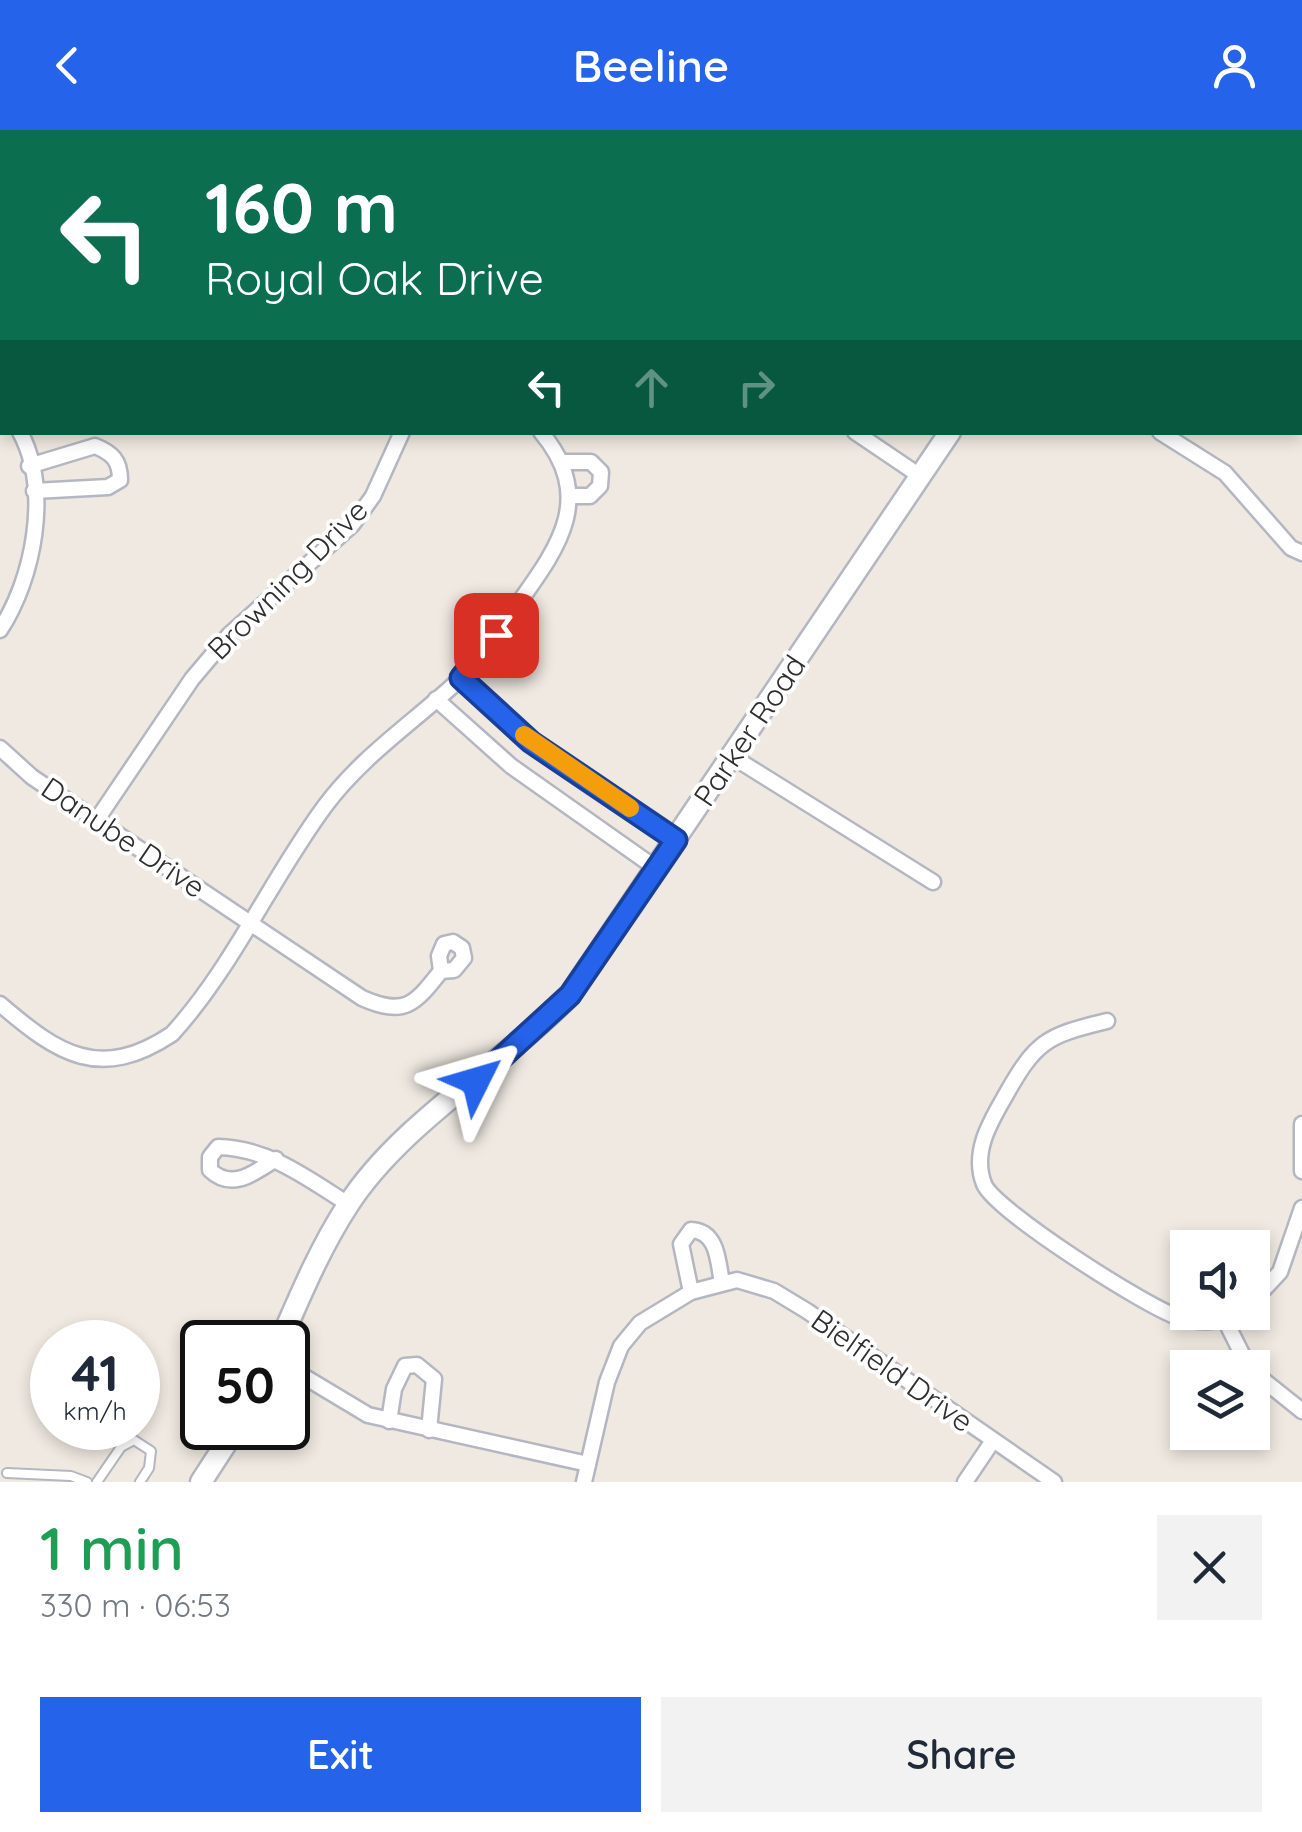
<!DOCTYPE html>
<meta charset="utf-8">
<style>
:root{--surface:#fff;--page:#f2f2f3;--text:#1f2937;--muted:#747a83;--accent:#2563eb}
body{margin:0;font-family:Quicksand,sans-serif;background:var(--page);color:var(--text);height:100vh;display:flex;flex-direction:column;font-size:38px;white-space:nowrap}
*{box-sizing:border-box;margin:0}
p{font-size:32px;color:var(--muted)}
.icon{flex:none;width:55px;height:55px;fill:none;stroke:currentColor;stroke-width:2;stroke-linecap:round;stroke-linejoin:round}
.map{position:relative;height:1352px;overflow:hidden}
.drawer{display:flex;flex-direction:column;background:var(--surface);flex:1}
.drawer>*{flex:none}
.guide{position:absolute;left:0px;top:0px;width:1302px;height:305px;box-shadow:0 5px 15px #0003;background:#0b6e4f;color:#fff;overflow:hidden}
.buttons{position:absolute;left:1170px;top:1100px;display:grid;gap:20px}
.buttons a{display:grid;place-items:center;width:100px;height:100px;border-radius:0px;background:var(--surface);box-shadow:0 5px 15px #0003;font-size:50px}
.speed{position:absolute;left:30px;top:1190px;display:flex;gap:20px;font-size:50px;font-weight:700;text-align:center}
.speed>*{display:grid;place-content:center;width:130px;height:130px;border-radius:50%;background:var(--surface);box-shadow:0 5px 15px #0003;line-height:1}
.speed small{font-size:25px;font-weight:400}
.speed .limit{border:5px solid #111;border-radius:15px;background:#fff;color:#111}
.pin{position:absolute;display:grid;place-items:center;width:85px;height:85px;color:#fff;margin:-42px;border-radius:20px;box-shadow:0 5px 15px #0006}
.me{position:absolute;width:110px;margin:-55px;rotate:50deg;stroke-linejoin:round;filter:drop-shadow(0 0 8px #0008)}
.turn{display:flex;align-items:center;gap:35px;height:210px;padding:0 40px;font-size:45px}
.turn .icon{width:130px;height:130px;stroke-width:2.5}
.turn b{display:block;font-size:70px;line-height:85px}
.lanes{display:flex;align-items:center;height:95px;padding:0 40px;background:#0003;justify-content:center;gap:50px;direction:ltr}
.lanes .off{opacity:.35}
.round{display:grid;place-items:center;flex:none;width:105px;height:105px;border-radius:0px;background:var(--page)}
.head{display:flex;align-items:center;justify-content:space-between;height:170px;padding:0 40px}
h1{font-size:60px;font-weight:600;line-height:75px;color:#1e9e55}
.button{display:flex;gap:20px;margin-top:auto;padding:20px 40px}
.button a{flex:1;height:115px;border-radius:0px;background:var(--accent);color:#fff;font-size:40px;font-weight:600;line-height:115px;text-align:center}
.button a+a{background:var(--page);color:var(--text)}
header{display:flex;justify-content:space-between;align-items:center;height:130px;padding:0 40px;background:var(--accent);color:#fff;font-size:45px;font-weight:600}
.map>svg:first-child{display:block}
</style>
<header><svg class="icon" aria-label="back" viewBox="0 0 24 24"><path d="M15 5l-7 7 7 7"/></svg>Beeline<svg class="icon" aria-label="person" viewBox="0 0 24 24"><circle cx="12" cy="8" r="4"/><path d="M4 21q1-7 8-7t8 7"/></svg></header>
<div class="map">
<svg width="1302" height="1352" viewBox="0 0 1302 1352">
<rect width="100%" height="100%" fill="#efe9e1"/>
<g fill="none" stroke-linecap="round" stroke-linejoin="round">
<defs>
<g id="service">
<path d="M7 1343 71 1346 87 1352"/>
<path d="M97 1352 121 1317 134 1310 151 1321 149 1338 140 1352"/>
</g>
<g id="minor">
<path d="M407 0 411 2"/>
<path d="M698 0 702 2"/>
<path d="M1229 0 1232 2"/>
<path d="M124 2 126 0"/>
<path d="M341 2 343 0"/>
<path d="M1300 90 1302 93"/>
<path d="M0 269 2 273"/>
<path d="M855 302 920 346"/>
<path d="M1160 302 1225 343 1291 418 1302 423"/>
<path d="M561 332H591L601 342 600 356 590 366H569"/>
<path d="M29 336 95 316C112 323 120 330 120 350L108 357 34 361"/>
<path d="M0 500C34 448 51 360 20 302"/>
<path d="M461 548 531 612 676 710"/>
<path d="M436 569 511 636 657 739"/>
<path d="M0 618 32 647 362 868C405 887 415 874 441 841L454 840 464 828 462 818 453 812 444 814 439 826 441 841"/>
<path d="M733 627 933 752"/>
<path d="M96 691 192 549 230 504 352 395 373 366 402 302"/>
<path d="M0 874C58 924 100 952 172 904 233 837 271 749 325 676 362 626 414 592 459 550 481 530 498 503 515 478 557 419 597 369 541 302"/>
<path d="M1107 891C1045 906 1036 911 1004 968 989 994 972 1023 984 1054 994 1080 1148 1178 1178 1187 1197 1193 1220 1194 1236 1182"/>
<path d="M1302 994V1041"/>
<path d="M276 1029C254 1043 232 1061 210 1040V1027L218 1017C268 1018 307 1048 348 1074"/>
<path d="M691 1162 681 1114 691 1100C718 1101 718 1132 722 1153"/>
<path d="M1252 1172 1280 1142 1302 1078"/>
<path d="M1225 1190 1249 1238"/>
<path d="M288 1237 368 1285 588 1334"/>
<path d="M1252 1241 1302 1281"/>
<path d="M389 1291 394 1259 405 1236 417 1235 434 1249 429 1300"/>
<path d="M584 1352 607 1252 621 1216 640 1193 691 1162 737 1150 774 1161 807 1181 1054 1352"/>
<path d="M965 1352 992 1312"/>
</g>
<g id="secondary">
<path d="M1156 2 1158 0"/>
<path d="M280 1212C300 1166 320 1118 348 1075 400 994 502 935 570 865L950 302"/>
<path d="M201 1352 236 1298"/>
</g>
</defs>
<use href="#service" stroke="#b4b7c1" stroke-width="12"/>
<use href="#minor" stroke="#b4b7c1" stroke-width="19"/>
<use href="#secondary" stroke="#b4b7c1" stroke-width="25"/>
<use href="#service" stroke="#fff" stroke-width="8"/>
<use href="#minor" stroke="#fff" stroke-width="14"/>
<use href="#secondary" stroke="#fff" stroke-width="20"/>
</g>
<g fill="none" stroke-linecap="round" stroke-linejoin="round">
<defs>
<path id="route" d="M476 951 570 865 676 710 531 612 461 548 496 505"/>
</defs>
<use href="#route" stroke="#184099" stroke-width="25"/>
<use href="#route" stroke="#2563eb" stroke-width="18"/>
<path stroke="#f59e0b" stroke-width="18" d="M524 605 630 678"/>
</g>
<g text-anchor="middle" stroke-width="8" stroke-linejoin="round" paint-order="stroke">
<g font-size="30" fill="#2e2e2e" stroke="#fff">
<text transform="translate(288 450) rotate(-45)" y="10">Browning Drive</text>
<text transform="translate(750 601) rotate(-56)" y="10">Parker Road</text>
<text transform="translate(123 708) rotate(34)" y="10">Danube Drive</text>
<text transform="translate(892 1241) rotate(35)" y="10">Bielfield Drive</text>
</g>
</g>
</svg>
<div class="buttons">
<a><svg class="icon" aria-label="sound" viewBox="0 0 24 24"><path d="M4 9h4l5-4v14l-5-4H4zM17 9q2 3 0 6"/></svg></a>
<a><svg class="icon" aria-label="layers" viewBox="0 0 24 24"><path d="M12 4l9 5-9 5-9-5zM3 14l9 5 9-5"/></svg></a>
</div>
<div class="speed"><div>41<small>km/h</small></div><div class="limit">50</div></div>
<div class="pin" style="left:496px;top:505px;background:#d93025"><svg class="icon" aria-label="arrive" viewBox="0 0 24 24"><path d="M6 21V4h12l-3 4 3 4H6"/></svg></div>
<svg class="me" style="left:476px;top:951px" viewBox="-20 -20 40 40"><path d="M0-17L14 15 0 8-14 15z" fill="#2563eb" stroke="#fff" stroke-width="4"/></svg>
<div class="guide">
<div class="turn"><svg class="icon" aria-label="left" viewBox="0 0 24 24"><path d="M17 20v-9H6M10 6l-5 5 5 5"/></svg><div><b>160 m</b>Royal Oak Drive</div></div>
<div class="lanes"><svg class="icon" aria-label="left" viewBox="0 0 24 24"><path d="M17 20v-9H6M10 6l-5 5 5 5"/></svg><svg class="icon off" aria-label="ahead" viewBox="0 0 24 24"><path d="M12 20V5M6 11l6-6 6 6"/></svg><svg class="icon off" aria-label="right" viewBox="0 0 24 24"><path d="M7 20v-9h11M14 6l5 5-5 5"/></svg></div>
</div>
</div>
<section class="drawer">
<div class="head"><div><h1>1 min</h1><p>330 m · 06:53</p></div><a class="round"><svg class="icon" aria-label="close" viewBox="0 0 24 24"><path d="M6 6l12 12M18 6L6 18"/></svg></a></div>
<div class="button"><a>Exit</a><a>Share</a></div>
</section>
